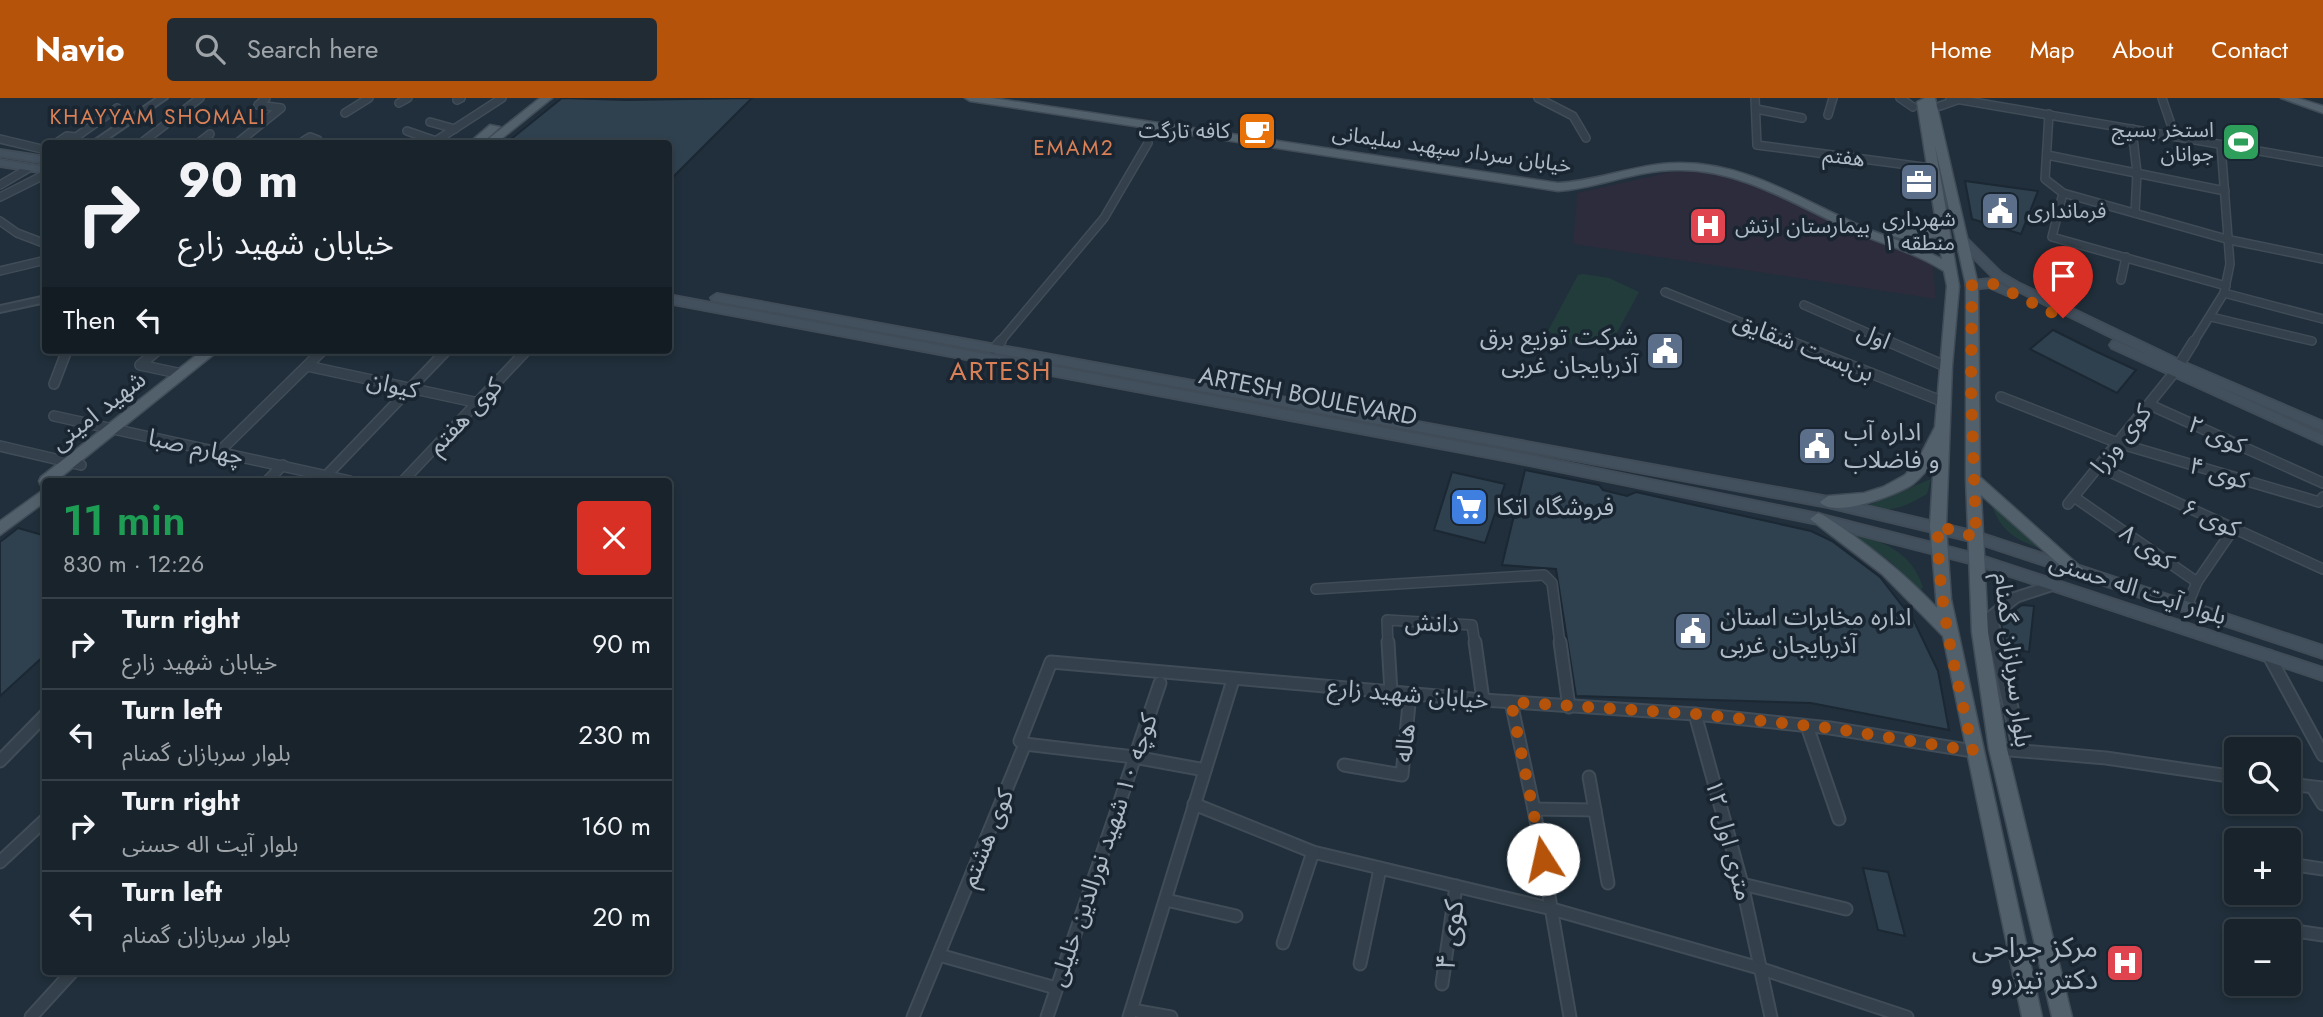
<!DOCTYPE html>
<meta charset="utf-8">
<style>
:root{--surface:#18232c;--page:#212b34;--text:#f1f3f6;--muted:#9fa4a9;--line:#364048;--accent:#b45309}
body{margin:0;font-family:Jost,"Noto Sans Arabic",sans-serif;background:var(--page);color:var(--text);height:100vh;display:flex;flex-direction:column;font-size:26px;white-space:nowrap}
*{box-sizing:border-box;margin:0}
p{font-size:23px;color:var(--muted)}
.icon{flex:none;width:38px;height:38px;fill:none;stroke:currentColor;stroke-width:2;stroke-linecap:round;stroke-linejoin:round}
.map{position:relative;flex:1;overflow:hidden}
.panel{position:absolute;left:42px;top:380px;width:630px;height:497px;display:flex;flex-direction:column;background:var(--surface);border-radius:7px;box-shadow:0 4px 10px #0003,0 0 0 2px var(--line)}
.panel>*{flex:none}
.top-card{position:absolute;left:42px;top:42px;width:630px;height:214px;border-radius:7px;box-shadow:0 4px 10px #0003,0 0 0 2px var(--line);background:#18232c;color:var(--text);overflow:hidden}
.buttons{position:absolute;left:2224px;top:639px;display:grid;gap:14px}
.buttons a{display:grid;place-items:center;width:77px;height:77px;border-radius:7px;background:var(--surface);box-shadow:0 4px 10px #0003,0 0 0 2px var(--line);font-size:35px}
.pin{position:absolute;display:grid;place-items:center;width:60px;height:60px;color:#fff;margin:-72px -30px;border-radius:50% 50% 50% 0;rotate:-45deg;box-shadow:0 0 7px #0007}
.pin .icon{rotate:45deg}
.me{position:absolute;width:77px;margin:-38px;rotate:350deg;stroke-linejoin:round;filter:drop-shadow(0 0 5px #0008)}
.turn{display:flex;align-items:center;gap:24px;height:147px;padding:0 21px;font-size:32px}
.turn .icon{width:91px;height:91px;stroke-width:2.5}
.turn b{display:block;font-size:49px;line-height:60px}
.then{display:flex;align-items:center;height:66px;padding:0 21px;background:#0003;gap:14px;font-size:26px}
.round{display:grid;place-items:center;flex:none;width:74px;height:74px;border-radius:7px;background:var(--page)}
.headline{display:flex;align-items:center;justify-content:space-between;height:119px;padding:0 21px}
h1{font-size:42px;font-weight:600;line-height:52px;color:#1e9e55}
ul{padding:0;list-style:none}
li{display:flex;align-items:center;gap:21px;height:91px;padding:0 21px;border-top:2px solid var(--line)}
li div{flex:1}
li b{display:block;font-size:26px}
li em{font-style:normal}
header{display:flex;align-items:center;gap:42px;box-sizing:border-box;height:98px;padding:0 35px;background:var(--accent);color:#fff}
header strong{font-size:33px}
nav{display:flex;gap:38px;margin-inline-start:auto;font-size:24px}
.search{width:490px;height:63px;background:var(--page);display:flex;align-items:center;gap:18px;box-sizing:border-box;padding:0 24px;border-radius:7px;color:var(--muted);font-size:26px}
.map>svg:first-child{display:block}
</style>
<header>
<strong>Navio</strong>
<div class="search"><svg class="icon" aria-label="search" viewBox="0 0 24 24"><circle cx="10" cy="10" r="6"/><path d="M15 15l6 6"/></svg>Search here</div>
<nav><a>Home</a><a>Map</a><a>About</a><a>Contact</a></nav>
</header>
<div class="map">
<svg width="2323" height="919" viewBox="0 0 2323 919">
<rect width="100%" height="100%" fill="#202f3b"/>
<path fill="#2c2c3c" d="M1696 72 1724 75 1757 86 1861 138 1929 162 1933 169 1936 201 1573 146 1577 95 1675 73Z"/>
<g fill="#223c3c">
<path d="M1583 176 1609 180 1639 194 1608 251 1572 246 1548 233 1578 177Z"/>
<path d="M1931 381 1927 396C1902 410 1892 415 1864 409Z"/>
<path d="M1991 405 2046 453C2017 441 2002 437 1991 405Z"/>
<path d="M1858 437C1889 445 1912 457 1923 489L1920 493 1890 463 1855 439Z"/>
</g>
<g fill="#2f414f" stroke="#1b2732" stroke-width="2">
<path d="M562 0 626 2 752 0 668 84V46H505Z"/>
<path d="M1965 83 2038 93 2021 136 1972 121Z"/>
<path d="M2053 232 2093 252 2136 272 2117 295 2030 251Z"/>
<path d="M1525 372 1599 387 1603 392 1627 398 1636 394 1811 433 1832 443 1880 479 1914 523 1938 573 1949 632 1811 605 1576 598 1556 471 1502 467Z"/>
<path d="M1452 374 1505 386 1485 445 1434 432Z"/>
<path d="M18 430 46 438V556L0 598V444Z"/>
<path d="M2022 507 2034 508 2029 554 2007 550 2000 522Z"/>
<path d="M1863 770 1888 774 1905 838 1878 832Z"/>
</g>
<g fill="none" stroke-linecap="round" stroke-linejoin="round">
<defs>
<g id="minor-far2">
<path d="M1538 0 1573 18 1586 40"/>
<path d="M1755 0 1757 47 1931 70"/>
<path d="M1900 0 1913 9"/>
<path d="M1950 0 2323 64"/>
<path d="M2162 0 2175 38"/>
<path d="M457 2 461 0"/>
<path d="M399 5 408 0"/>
<path d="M1940 8 1957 2"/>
<path d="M1756 11 1802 20"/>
<path d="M345 15 369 0"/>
<path d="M2049 16 2045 81 2063 95 2230 142 2323 161"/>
<path d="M1828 17 1833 0"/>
<path d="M430 24 455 31"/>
<path d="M2132 31 2137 75 2135 115"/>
<path d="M407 33 436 43"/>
<path d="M0 41 46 52"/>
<path d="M55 46 67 38 76 39 117 10"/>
<path d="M140 46 200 0"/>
<path d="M197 46 210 36"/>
<path d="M236 46 281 10 258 7 266 0"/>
<path d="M299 46 310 39 318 42"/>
<path d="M431 46 502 0"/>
<path d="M2047 57 2225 93"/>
<path d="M0 87 29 70"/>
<path d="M2063 95 2052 139 2226 188"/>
<path d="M0 99 46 76"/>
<path d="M0 123 17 135 46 146"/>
<path d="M0 173 46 162"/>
<path d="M2121 182 2126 159"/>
<path d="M1665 194 1793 245"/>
<path d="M2224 195 2323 221"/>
<path d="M1804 207 1891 245"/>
<path d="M2211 219 2312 243"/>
<path d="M999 245 1104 120 1148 45"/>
<path d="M2193 245 2224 195 2230 166 2221 47"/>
</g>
<g id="minor-far1">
<path d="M1789 243 1944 304"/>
<path d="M1887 243 1945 268"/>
<path d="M994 251 1001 243"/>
<path d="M158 252 140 267 182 276"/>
<path d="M2179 267 2194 243"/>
<path d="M307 268 479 305"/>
<path d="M54 286 67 252"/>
<path d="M2001 299 2118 345 2319 404 2323 399"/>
<path d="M2150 307 2323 385"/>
<path d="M54 318 350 383"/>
<path d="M0 348 81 367"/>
<path d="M220 353 323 252"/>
<path d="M2099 369 2323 471"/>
<path d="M326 378 447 252"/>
<path d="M267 383 283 367"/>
<path d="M403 383 527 252"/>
<path d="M2074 399 2197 484"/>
<path d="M2068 406 2173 276"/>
<path d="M1316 491 1544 477 1552 485 1560 546"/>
<path d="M2187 508 2197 484 2234 430"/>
<path d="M1388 546 1387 522 1472 527 1475 546"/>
</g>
<g id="minor">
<path d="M1388 544 1391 594"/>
<path d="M1475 544 1483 602"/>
<path d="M1560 544 1569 609"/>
<path d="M2269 558 2323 657"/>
<path d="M1511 604 1534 711 1570 919"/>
<path d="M1695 616 1742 786 1771 919"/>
<path d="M1807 628 1839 721"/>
<path d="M1025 646 1134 659 1205 672"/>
<path d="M1998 651 2106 660 2236 679"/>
<path d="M0 663 46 616"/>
<path d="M1344 667 1402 677 1410 596"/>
<path d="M1589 679 1608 785"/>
<path d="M2289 686 2323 690"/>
<path d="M2313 690 2323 706"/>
<path d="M1194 706 1313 754 1552 811 1759 870 1907 919"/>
<path d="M1534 711 1595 712"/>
<path d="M0 764 46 721"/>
<path d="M2289 766 2323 771"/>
<path d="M1742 786 1846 811"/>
<path d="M1166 802 1236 818"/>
<path d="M2261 828 2323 837"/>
<path d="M1283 845 1313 754"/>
<path d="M939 857 1056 890"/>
<path d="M1360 866 1380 771"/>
<path d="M1442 886 1456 788"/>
<path d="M1132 912 1171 919"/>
<path d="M31 919 73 873"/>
<path d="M913 919 1025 646 1020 643 1051 564 1483 602 1695 616 1830 630 1973 653"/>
<path d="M1047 919 1160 585"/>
<path d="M1129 919 1233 582"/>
</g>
<g id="tertiary">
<path d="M157 0H167L100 46H89Z"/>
<path d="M46 198V204L0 214V208Z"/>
<path d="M2055 482 2059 484 2061 487 2059 490 2019 503 1997 520 2027 651 2025 655 2020 657 2015 655 2013 651 1984 518 2011 496Z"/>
</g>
<g id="secondary">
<path d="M0 52 46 59V65L0 58Z"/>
<path d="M0 62 46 69V75L0 68Z"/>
<path d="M1964 141 1968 142 2001 175 2018 185 2183 264 2323 324V333L2206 283 2323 337V346L2112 250 2110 247 2112 244 2116 243 2152 259 2010 189 1993 179 1958 144Z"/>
<path d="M1991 181 2013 193 2007 197 1989 189 1972 191 1966 187 1972 183Z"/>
<path d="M717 196 1828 399 1976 434 2323 548V560L1975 444 1828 409 713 203 711 200Z"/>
<path d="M668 197 1509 353 1818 416 1975 456 2323 570V582L1974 466 1818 426 1509 363 668 205Z"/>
</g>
<g id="primary">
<path d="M540 0H552L495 46H482Z"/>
<path d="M965 0H992L1558 85C1599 83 1638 65 1679 65 1746 64 1803 103 1863 129 1889 140 1917 148 1942 161L1938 139C1923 141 1900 144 1888 135 1897 129 1923 134 1937 131L1917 4 1925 0H1935L1978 187 1980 379 2084 472 2082 476H2070L1981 397 1988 534 2007 651 2072 919H2052L1989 651 1972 534 1966 381V187L1935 48 1959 188 1952 268 1946 428 1951 501 2042 919H2022L1943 538 1882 476 1810 421 1818 415 1823 417C1865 444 1903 474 1937 510L1930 428 1934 361C1928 371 1922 379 1913 386 1897 397 1834 421 1820 404L1828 398 1864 395 1883 389 1905 377 1918 362 1935 329 1947 188 1944 173C1916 155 1885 147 1855 134 1798 109 1744 72 1680 72 1638 71 1599 90 1558 93L970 3Z"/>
<path d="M2281 0H2297L2323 8V15Z"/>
<path d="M490 27 500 29 481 46H468Z"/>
<path d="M203 252H219L56 383H46V388L41 387 39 383 41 379Z"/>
<path d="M46 390V403L0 437V423Z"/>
</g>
</defs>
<use href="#minor-far2" stroke="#404c57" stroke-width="10"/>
<use href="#minor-far1" stroke="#404c57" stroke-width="12"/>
<use href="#minor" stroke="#404c57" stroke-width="15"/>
<use href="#tertiary" stroke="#404c57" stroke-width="4"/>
<use href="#secondary" stroke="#404c57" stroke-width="4"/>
<use href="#primary" stroke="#404c57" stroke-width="3"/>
<use href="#minor-far2" stroke="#34404b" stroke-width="7"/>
<use href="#minor-far1" stroke="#34404b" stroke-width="9"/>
<use href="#minor" stroke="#34404b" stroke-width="11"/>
<use href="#tertiary" fill="#34404b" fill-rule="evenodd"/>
<use href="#secondary" fill="#42505e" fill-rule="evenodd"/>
<use href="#primary" fill="#52606b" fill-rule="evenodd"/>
</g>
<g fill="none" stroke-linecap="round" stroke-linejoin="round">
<path stroke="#b45309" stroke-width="12" stroke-dasharray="0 21.6" d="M1543 761 1511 604 1696 616 1830 630 1973 653C1957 579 1937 505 1938 428L1976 439 1971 290 1972 187 1994 186 2063 220"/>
</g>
<defs>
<symbol id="cafe-square" viewBox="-11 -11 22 22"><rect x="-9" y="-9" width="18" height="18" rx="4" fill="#e8710a" stroke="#192530"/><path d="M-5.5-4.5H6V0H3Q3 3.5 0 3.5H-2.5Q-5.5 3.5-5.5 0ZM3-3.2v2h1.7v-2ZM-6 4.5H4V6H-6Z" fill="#fff"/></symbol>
<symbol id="stadium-square" viewBox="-11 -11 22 22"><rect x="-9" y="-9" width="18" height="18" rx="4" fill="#2e9e5b" stroke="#192530"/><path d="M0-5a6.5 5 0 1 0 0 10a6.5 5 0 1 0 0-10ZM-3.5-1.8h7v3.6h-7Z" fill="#fff"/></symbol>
<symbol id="office-square" viewBox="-11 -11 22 22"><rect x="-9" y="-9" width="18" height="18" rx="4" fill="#5c6f8a" stroke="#192530"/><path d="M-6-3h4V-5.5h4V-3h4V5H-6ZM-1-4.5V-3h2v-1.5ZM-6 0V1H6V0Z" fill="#fff"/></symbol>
<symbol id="civic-square" viewBox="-11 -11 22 22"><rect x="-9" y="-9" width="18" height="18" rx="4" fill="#5c6f8a" stroke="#192530"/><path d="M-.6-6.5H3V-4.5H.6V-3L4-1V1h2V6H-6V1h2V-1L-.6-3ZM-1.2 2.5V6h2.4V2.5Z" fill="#fff"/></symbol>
<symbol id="hospital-square" viewBox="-11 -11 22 22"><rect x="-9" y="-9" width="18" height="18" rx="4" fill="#e0444e" stroke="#192530"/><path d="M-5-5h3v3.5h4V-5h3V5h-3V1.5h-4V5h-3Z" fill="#fff"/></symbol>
<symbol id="supermarket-square" viewBox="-11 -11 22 22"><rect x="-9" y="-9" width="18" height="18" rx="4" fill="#3f7fe0" stroke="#192530"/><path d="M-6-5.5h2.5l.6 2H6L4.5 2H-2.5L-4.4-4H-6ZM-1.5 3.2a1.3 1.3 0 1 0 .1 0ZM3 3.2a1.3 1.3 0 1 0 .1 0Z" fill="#fff"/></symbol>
</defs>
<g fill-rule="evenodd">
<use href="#cafe-square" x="1235" y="11" width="44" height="44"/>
<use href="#stadium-square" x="2219" y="22" width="44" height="44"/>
<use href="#office-square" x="1897" y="62" width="44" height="44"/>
<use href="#civic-square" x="1978" y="91" width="44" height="44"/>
<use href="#hospital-square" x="1686" y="106" width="44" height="44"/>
<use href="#civic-square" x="1643" y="231" width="44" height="44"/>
<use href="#civic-square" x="1795" y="326" width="44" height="44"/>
<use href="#supermarket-square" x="1447" y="387" width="44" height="44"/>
<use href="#civic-square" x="1671" y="511" width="44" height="44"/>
<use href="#hospital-square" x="2103" y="843" width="44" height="44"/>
</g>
<g text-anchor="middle" stroke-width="7" stroke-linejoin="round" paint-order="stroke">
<g font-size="21" letter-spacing="2" fill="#da8057" stroke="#192530">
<text x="158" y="26">KHAYYAM SHOMALI</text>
<text x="1074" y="57">EMAM2</text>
</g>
<g font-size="21" fill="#afbbc7" stroke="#192530" text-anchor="end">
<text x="2214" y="39">استخر بسیج<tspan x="2214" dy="24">جوانان</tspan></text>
<text x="1230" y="40">کافه تارگت</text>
<text x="2027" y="120" text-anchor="start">فرمانداری</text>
<text x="1919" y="128" text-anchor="middle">شهرداری<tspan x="1919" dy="24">منطقه ۱</tspan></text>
<text x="1735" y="135" text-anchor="start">بیمارستان ارتش</text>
</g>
<g font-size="21" fill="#afbbc7" stroke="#192530">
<text transform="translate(1452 51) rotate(8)" y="7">خیابان سردار سپهبد سلیمانی</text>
<text transform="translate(1844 59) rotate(7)" y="7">هفتم</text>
</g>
<g font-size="24" fill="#afbbc7" stroke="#192530">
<text transform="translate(1874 238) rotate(23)" y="8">اول</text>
<text transform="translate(1804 249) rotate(22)" y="8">بن‌بست شقایق</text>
<text transform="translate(393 287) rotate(13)" y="8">کیوان</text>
<text transform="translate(1308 298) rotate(11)" y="8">ARTESH BOULEVARD</text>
<text transform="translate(98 313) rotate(-38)" y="8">شهید امینی</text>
<text transform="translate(465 318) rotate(-46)" y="8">کوی هفتم</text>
<text transform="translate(2217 337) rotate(24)" y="8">کوی ۲</text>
<text transform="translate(2121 341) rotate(-51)" y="8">کوی وزرا</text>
<text transform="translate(196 349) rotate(12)" y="8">چهارم صبا</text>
<text transform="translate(2219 375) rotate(16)" y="8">کوی ۴</text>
<text transform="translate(2211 420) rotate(24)" y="8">کوی ۶</text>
<text transform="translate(2147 449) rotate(35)" y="8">کوی ۸</text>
<text transform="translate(2138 491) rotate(18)" y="8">بلوار آیت اله حسنی</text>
<text transform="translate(1432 525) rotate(3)" y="8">دانش</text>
<text transform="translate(2013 562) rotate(83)" y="8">بلوار سربازان گمنام</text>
<text transform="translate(1408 596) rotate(5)" y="8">خیابان شهید زارع</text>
<text transform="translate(1405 645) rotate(-84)" y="8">هاله</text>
<text transform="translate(987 740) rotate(-68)" y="8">کوی هشتم</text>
<text transform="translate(1729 742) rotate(75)" y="8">۱۲ متری اول</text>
<text transform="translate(1103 752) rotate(-71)" y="8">کوچه ۱۰ شهید نورالدین خلیلی</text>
</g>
<g font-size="24" fill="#afbbc7" stroke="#192530" text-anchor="start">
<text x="1638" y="247" text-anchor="end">شرکت توزیع برق<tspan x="1638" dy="28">آذربایجان غربی</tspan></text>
<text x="1844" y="342">اداره آب<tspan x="1844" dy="28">و فاضلاب</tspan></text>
<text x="1496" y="417">فروشگاه اتکا</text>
<text x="1720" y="527">اداره مخابرات استان<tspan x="1720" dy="28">آذربایجان غربی</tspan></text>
</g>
<g font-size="26" letter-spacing="2" fill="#da8057" stroke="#192530">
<text x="1001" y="282">ARTESH</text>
</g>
<g font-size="28" fill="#afbbc7" stroke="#192530">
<text transform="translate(1449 837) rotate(-82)" y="10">کوی ۴</text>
</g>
<g font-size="28" fill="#afbbc7" stroke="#192530" text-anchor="end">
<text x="2098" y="859">مرکز جراحی<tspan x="2098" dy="32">دکتر تیزرو</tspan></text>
</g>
</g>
</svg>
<div class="buttons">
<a><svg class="icon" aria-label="search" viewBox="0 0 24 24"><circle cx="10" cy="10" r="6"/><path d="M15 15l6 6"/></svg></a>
<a>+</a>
<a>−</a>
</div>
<div class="pin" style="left:2063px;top:220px;background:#d93025"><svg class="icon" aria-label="arrive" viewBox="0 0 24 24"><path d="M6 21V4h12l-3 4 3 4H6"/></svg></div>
<svg class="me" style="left:1543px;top:761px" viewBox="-20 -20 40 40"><circle r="19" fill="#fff"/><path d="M0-13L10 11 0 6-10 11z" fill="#b45309"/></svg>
<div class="top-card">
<div class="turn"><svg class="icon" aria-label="right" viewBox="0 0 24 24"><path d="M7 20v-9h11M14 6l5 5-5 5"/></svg><div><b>90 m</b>خیابان شهید زارع</div></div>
<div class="then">Then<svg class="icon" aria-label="left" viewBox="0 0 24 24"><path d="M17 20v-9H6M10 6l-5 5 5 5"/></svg></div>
</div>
<section class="panel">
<div class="headline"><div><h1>11 min</h1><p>830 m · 12:26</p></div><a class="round" style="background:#d93025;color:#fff"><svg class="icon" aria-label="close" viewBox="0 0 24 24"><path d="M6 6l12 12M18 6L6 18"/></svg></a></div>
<ul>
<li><svg class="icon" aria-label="right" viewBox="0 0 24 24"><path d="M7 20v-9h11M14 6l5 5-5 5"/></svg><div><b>Turn right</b><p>خیابان شهید زارع</p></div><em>90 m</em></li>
<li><svg class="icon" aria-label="left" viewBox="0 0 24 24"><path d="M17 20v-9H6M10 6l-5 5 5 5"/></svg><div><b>Turn left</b><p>بلوار سربازان گمنام</p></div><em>230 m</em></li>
<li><svg class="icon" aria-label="right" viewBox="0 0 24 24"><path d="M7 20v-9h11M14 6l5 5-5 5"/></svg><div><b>Turn right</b><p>بلوار آیت اله حسنی</p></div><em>160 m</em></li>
<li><svg class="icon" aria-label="left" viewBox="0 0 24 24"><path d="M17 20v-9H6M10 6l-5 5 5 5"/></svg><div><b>Turn left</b><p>بلوار سربازان گمنام</p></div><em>20 m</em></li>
</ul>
</section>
</div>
